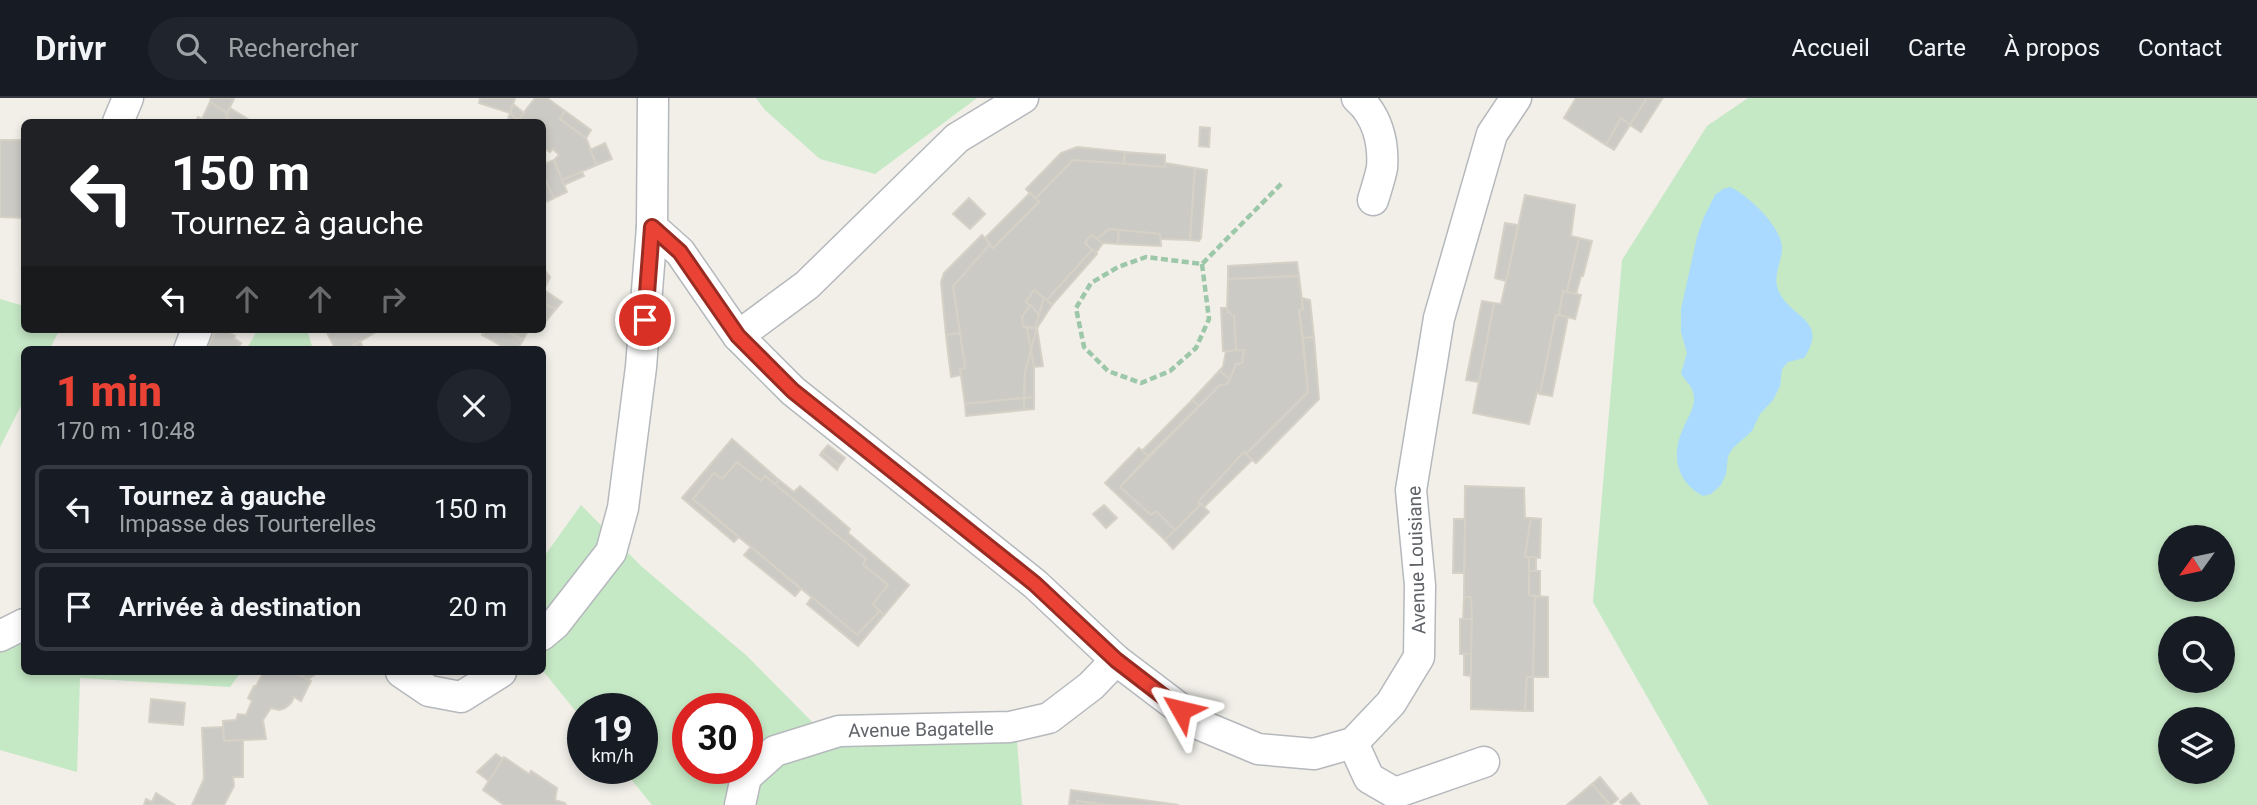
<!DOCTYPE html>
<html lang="fr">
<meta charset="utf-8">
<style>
:root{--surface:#171b24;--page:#20242c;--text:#f1f3f6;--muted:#9ea1a6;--line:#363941;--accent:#ea4335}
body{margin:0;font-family:Roboto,sans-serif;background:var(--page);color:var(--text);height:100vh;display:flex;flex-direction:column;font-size:26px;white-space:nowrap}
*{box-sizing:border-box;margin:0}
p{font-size:23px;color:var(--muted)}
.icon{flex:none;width:38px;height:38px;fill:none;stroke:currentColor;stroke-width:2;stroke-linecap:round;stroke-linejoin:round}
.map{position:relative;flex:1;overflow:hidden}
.sheet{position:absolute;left:21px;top:248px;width:525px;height:329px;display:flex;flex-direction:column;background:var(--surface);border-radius:10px;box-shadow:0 4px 10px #0003}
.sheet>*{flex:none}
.hud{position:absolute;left:21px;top:21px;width:525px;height:214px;border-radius:10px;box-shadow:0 4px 10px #0003;background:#202124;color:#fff;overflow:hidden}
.needle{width:46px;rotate:237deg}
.fabs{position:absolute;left:2158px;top:427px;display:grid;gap:14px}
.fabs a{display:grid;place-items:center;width:77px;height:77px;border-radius:50%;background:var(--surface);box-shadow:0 4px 10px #0003;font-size:35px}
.speed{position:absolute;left:567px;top:595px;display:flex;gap:14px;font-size:35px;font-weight:700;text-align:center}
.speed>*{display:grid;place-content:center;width:91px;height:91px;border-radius:50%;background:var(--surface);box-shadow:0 4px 10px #0003;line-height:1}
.speed small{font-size:18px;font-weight:400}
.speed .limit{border:10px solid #d22;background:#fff;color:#111}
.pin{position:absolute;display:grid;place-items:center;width:60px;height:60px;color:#fff;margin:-30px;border:4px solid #fff;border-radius:50%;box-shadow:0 2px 7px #0007}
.me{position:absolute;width:77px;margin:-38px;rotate:307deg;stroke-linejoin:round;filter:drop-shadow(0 0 5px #0008)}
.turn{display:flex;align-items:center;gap:24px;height:147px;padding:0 35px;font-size:32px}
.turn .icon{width:91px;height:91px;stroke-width:2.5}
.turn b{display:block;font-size:49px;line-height:60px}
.lanes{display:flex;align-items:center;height:66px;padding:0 35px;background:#0003;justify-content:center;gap:35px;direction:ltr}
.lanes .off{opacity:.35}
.round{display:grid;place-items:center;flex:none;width:74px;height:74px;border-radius:37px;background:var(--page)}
.headline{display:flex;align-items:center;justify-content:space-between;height:119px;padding:0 35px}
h1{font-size:42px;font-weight:800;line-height:52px;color:var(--accent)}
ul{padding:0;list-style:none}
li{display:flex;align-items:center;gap:21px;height:88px;margin:0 14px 10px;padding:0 21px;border:4px solid var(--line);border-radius:10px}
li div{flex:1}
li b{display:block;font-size:26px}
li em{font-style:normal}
header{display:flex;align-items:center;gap:42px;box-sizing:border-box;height:98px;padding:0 35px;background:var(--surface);border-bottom:2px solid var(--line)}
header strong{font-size:33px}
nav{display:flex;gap:38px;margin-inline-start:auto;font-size:24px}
.search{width:490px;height:63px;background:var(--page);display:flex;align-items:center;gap:18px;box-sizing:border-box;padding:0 24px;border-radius:38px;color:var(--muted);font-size:26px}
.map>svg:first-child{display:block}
</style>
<header>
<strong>Drivr</strong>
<div class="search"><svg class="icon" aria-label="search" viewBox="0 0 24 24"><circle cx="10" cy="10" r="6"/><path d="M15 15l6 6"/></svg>Rechercher</div>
<nav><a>Accueil</a><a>Carte</a><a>À propos</a><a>Contact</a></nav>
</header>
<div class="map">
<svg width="2257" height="707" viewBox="0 0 2257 707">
<rect width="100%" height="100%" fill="#f1efe8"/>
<g fill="#c5e8c5" fill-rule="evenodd">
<path d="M756 0H977L875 76 820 61 765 12Z"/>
<path d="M1748 0H2257V707H1709L1593 504 1622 162 1707 28ZM2170 439H2222V492H2170ZM2170 530H2222V583H2170ZM2170 621H2222V674H2170Z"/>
<path d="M0 201 24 208V231H60L49 252H24V302L0 349Z"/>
<path d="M258 231H307L313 252H246Z"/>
<path d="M581 407 641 468 747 558 834 646 1017 643 1022 707H652L622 670H642V611H583V622L543 573V460ZM688 611H747V670H688Z"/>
<path d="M24 539V574H241L230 589 80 580 77 674 0 652V552Z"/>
</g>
<path fill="#aadaff" d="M1730 89C1748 97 1782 129 1782 150 1782 162 1774 176 1777 188 1785 220 1831 219 1804 260L1788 264 1782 271 1780 288 1773 302 1760 316 1752 333 1733 350 1728 358 1726 376 1721 387 1711 396 1703 398C1676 384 1671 356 1683 331 1688 318 1697 308 1693 294 1691 286 1684 282 1681 275L1687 255 1681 234V211L1697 139 1703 121 1715 97 1723 91Z"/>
<g fill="#cccac5" stroke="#d6d1c6" stroke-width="2">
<path d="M211 0H232L234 1 227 15 210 4Z"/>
<path d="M480 0H515L510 15 479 5Z"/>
<path d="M535 0H547L565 13 560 21 586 40 597 67 562 82 554 62 559 57 553 51 550 54 542 49V24H507L510 15 518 22Z"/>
<path d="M1576 0H1647L1630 27 1621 20 1606 47 1564 20Z"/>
<path d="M1647 0 1662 1 1641 34 1630 27Z"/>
<path d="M210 4 227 15 226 19 235 24H195L198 19 202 21Z"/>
<path d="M513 6 524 15 518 22 510 15Z"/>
<path d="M230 10 253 24H235L226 19Z"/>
<path d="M565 13 591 32 586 40 560 21Z"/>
<path d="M1621 20 1630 27 1614 52 1606 47Z"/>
<path d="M1200 29 1210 30 1209 49 1199 48Z"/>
<path d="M0 42H24V120L0 119Z"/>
<path d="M605 45 612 61 597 67 590 52Z"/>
<path d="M1077 49 1125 54 1124 66 1073 62 1035 101 1026 91 1061 55Z"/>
<path d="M1125 54 1165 57V69L1124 66Z"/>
<path d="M554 62 567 94 554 100 542 75V67Z"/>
<path d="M1073 62 1165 69V65L1195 70 1190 142 1160 141V136L1109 131 1097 141 1091 137 1085 145 1092 152 1047 202 1034 192 1026 204 1031 207 1022 219 1023 228 1027 230 1031 252 1025 274 1024 300 965 306 960 271 965 270 953 188 990 146 993 150 1039 104 1035 101Z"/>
<path d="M1195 70 1207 72 1201 140 1199 143 1190 142Z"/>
<path d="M582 74 584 78 564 87 562 82Z"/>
<path d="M542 75 554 100 542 106Z"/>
<path d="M1030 95 1039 104 993 150 985 140Z"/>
<path d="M1525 97 1575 107 1571 138 1579 140 1567 194 1563 193 1559 217H1556L1540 296 1537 294 1529 326 1473 315 1494 205 1501 206Z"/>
<path d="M969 100 985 116 970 131 953 116Z"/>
<path d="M1505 125 1518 127 1506 183 1495 180Z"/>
<path d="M1109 131 1119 132 1118 146 1103 145 1097 141Z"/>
<path d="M1119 132 1160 136 1161 148 1118 146Z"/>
<path d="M982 137 990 146 953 188 960 235 946 237 941 184 944 175Z"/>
<path d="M1091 137 1103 145 1096 155 1085 145Z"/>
<path d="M1579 140 1592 143 1583 178H1581L1576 196 1567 194Z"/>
<path d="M1092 152 1097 156 1052 207 1047 202Z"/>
<path d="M1297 164 1299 178 1228 181V168Z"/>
<path d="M542 168 550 179 545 189 542 186Z"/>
<path d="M1299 178 1303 211 1299 212 1308 294 1246 356 1244 354 1198 404 1201 406 1175 432 1156 413 1151 417 1120 389 1220 287 1227 286 1236 266 1242 265 1244 252 1236 253 1234 218 1231 217 1227 211 1228 181Z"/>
<path d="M544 192 562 204 556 211 542 205Z"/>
<path d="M1034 192 1044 200 1039 217 1026 204Z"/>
<path d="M1563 193 1581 197 1575 221 1559 217Z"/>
<path d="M1044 200 1052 207 1037 230H1035Z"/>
<path d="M1302 200 1310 202 1314 239 1303 240 1299 212 1303 211Z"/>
<path d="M1482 203 1494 205 1479 284 1466 282Z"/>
<path d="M542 205 556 211 542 228Z"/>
<path d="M1031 207 1039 217 1035 230 1023 228 1022 219Z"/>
<path d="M1221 210H1227L1228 214 1234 218 1236 253H1223Z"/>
<path d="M1556 217 1568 219 1552 298 1540 296Z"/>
<path d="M1027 230H1037L1031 252Z"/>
<path d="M1037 230 1043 268 1034 269 1031 252Z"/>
<path d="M217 231H222L235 238 234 240 241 245 237 252H206Z"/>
<path d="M325 231H381L345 252H336Z"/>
<path d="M486 231H503L523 242 517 252H509L482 237Z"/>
<path d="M503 231H529L523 242Z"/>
<path d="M960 235 965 270 960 271 961 277 951 279 946 237Z"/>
<path d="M1314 239 1319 301 1256 365 1246 356 1308 294 1303 240Z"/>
<path d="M360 243 364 252H357L355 247Z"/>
<path d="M1031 252 1034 269V299L1024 300 1025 274Z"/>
<path d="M1244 252 1242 265 1236 266 1230 281 1219 273 1223 269 1226 253Z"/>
<path d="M1219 273 1230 281 1227 286 1220 287 1199 308 1192 302Z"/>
<path d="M1034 299V311L1024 312V300Z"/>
<path d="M1024 300V312L966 318 965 306Z"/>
<path d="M1192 302 1199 308 1148 358 1142 353Z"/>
<path d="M732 341 779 382 775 386 765 378 761 383 737 364 722 381 714 375 693 401 739 439 734 444 682 400Z"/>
<path d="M828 347 845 360 839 368 822 354Z"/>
<path d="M1139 350 1148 358 1120 389 1151 417 1156 413 1175 432 1165 442 1105 385Z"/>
<path d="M822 354 839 368 837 372 820 357Z"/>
<path d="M1244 354 1252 362 1204 409 1198 404Z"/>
<path d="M737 364 761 383 765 378 866 461 863 466 888 487 873 506 880 513 857 537 693 401 714 375 722 381Z"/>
<path d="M779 382 794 394 800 388 850 431 848 435 909 487 884 517 873 506 888 487 863 466 866 461 775 386Z"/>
<path d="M1465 388 1524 390 1525 420H1531L1525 459H1529V497L1535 498 1533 579H1527L1525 613 1471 611V499H1464Z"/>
<path d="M1201 406 1209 414 1173 451 1165 442Z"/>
<path d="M1104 407 1117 420 1106 430 1093 416Z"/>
<path d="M1531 420 1541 421 1540 460 1525 459Z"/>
<path d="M1454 421H1465L1464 475H1453Z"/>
<path d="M751 449 801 491 795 498 744 457Z"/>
<rect x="1529" y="459" width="7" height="14"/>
<path d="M1529 473H1540V498L1529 497Z"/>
<path d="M1535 498 1548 499V579H1533Z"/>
<path d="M812 499 857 537 880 513 884 517 858 548 807 506Z"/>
<path d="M1464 499H1471L1472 521H1463Z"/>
<path d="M1460 521H1472L1471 556H1460Z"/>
<path d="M1464 556H1471V578L1464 577Z"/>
<path d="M264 574H294L311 583 301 603 294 599 291 605 285 610 279 612 271 610 263 622 266 641 224 643 223 623 236 622 238 616 246 617 252 603 248 600 254 588H256Z"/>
<path d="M294 574H319L308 581Z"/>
<path d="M1527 579H1533V613H1525Z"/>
<path d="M151 601 185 605 183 627 149 624Z"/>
<path d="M223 629 224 643 243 642V679H233L234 688 224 707H192L204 681 202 630Z"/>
<path d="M496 656 503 661 489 683 477 674Z"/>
<path d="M504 659 529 676 531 673 557 690 555 702 565 705 566 707H504L483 692Z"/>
<path d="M1600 679 1618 701 1611 707 1592 686Z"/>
<path d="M1592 686 1609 707H1567Z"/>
<path d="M1071 692 1179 707H1107L1077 703V707H1069Z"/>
<path d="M156 695 175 707H144L146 701 152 704Z"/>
<path d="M1631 695 1640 707H1623L1620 704Z"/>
<path d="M1077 703 1107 707H1077Z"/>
</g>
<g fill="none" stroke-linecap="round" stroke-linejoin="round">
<defs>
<g id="minor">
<path d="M1357 0C1377 17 1384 44 1382 70 1380 80 1376 92 1373 102"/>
<path d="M118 24 128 0"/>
<path d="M652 129 680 154 738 238 793 293 1035 486 1116 562 1203 628 1258 651 1314 656 1353 645 1391 605 1419 559 1420 487 1411 392 1439 220 1492 36 1516 0"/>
<path d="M738 238 807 187 957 40 1023 0"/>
<path d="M189 252 197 231"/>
<path d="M542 537 555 526 611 454 623 410 641 269 652 129 653 0"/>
<path d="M0 538 24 526"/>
<path d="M401 574 429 593 461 599 501 574"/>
<path d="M1353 645 1369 680 1395 695 1484 664"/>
<path d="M740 707 746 679 775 653 839 633 1010 629 1049 620 1091 588 1116 562"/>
</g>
</defs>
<use href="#minor" stroke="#b5b8bc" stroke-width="33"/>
<path stroke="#9cc7a9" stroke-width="4.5" stroke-dasharray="7 3.5" stroke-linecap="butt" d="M1202 166 1209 221 1196 250 1170 273 1141 285 1108 273 1084 249 1076 210 1091 185 1118 169 1146 159 1202 166 1282 85"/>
<use href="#minor" stroke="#fff" stroke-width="30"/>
</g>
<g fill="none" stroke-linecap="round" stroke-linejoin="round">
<defs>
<path id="route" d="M645 222 652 129 680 154 738 238 793 293 1035 486 1116 562 1181 612"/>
</defs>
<use href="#route" stroke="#982c22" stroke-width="18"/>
<use href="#route" stroke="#ea4335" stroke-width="12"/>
</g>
<g text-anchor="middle" stroke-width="5" stroke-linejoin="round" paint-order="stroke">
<g font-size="19" fill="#5f6368" stroke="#fff">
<text transform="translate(1416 462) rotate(-92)" y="7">Avenue Louisiane</text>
<text transform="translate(921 631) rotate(-1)" y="7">Avenue Bagatelle</text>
</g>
</g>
</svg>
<div class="fabs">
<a><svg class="needle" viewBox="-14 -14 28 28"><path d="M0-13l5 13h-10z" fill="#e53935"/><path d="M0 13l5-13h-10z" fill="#9ea1a6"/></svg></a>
<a><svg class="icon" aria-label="search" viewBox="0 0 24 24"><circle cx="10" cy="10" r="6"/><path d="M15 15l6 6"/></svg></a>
<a><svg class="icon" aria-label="layers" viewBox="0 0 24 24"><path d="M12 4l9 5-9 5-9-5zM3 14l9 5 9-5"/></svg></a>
</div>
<div class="speed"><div>19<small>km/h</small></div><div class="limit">30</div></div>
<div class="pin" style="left:645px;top:222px;background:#d93025"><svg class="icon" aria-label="arrive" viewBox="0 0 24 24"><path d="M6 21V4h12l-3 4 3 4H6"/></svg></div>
<svg class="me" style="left:1181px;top:612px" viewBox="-20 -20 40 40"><path d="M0-17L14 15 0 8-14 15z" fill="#ea4335" stroke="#fff" stroke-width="4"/></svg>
<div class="hud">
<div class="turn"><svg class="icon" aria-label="left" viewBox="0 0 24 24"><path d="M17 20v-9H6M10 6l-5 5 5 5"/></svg><div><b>150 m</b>Tournez à gauche</div></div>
<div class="lanes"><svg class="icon" aria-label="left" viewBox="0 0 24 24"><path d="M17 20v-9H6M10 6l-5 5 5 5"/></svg><svg class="icon off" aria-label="ahead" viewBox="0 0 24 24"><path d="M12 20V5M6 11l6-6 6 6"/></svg><svg class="icon off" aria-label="ahead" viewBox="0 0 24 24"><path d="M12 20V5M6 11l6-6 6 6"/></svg><svg class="icon off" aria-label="right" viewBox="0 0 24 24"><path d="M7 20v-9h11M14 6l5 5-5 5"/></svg></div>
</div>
<section class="sheet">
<div class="headline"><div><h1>1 min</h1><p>170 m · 10:48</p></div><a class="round"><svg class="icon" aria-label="close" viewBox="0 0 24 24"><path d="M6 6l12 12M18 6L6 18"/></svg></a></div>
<ul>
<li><svg class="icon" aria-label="left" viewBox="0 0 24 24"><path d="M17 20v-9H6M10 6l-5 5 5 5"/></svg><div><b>Tournez à gauche</b><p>Impasse des Tourterelles</p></div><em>150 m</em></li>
<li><svg class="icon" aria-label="arrive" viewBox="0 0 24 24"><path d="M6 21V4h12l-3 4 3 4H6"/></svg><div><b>Arrivée à destination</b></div><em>20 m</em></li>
</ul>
</section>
</div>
